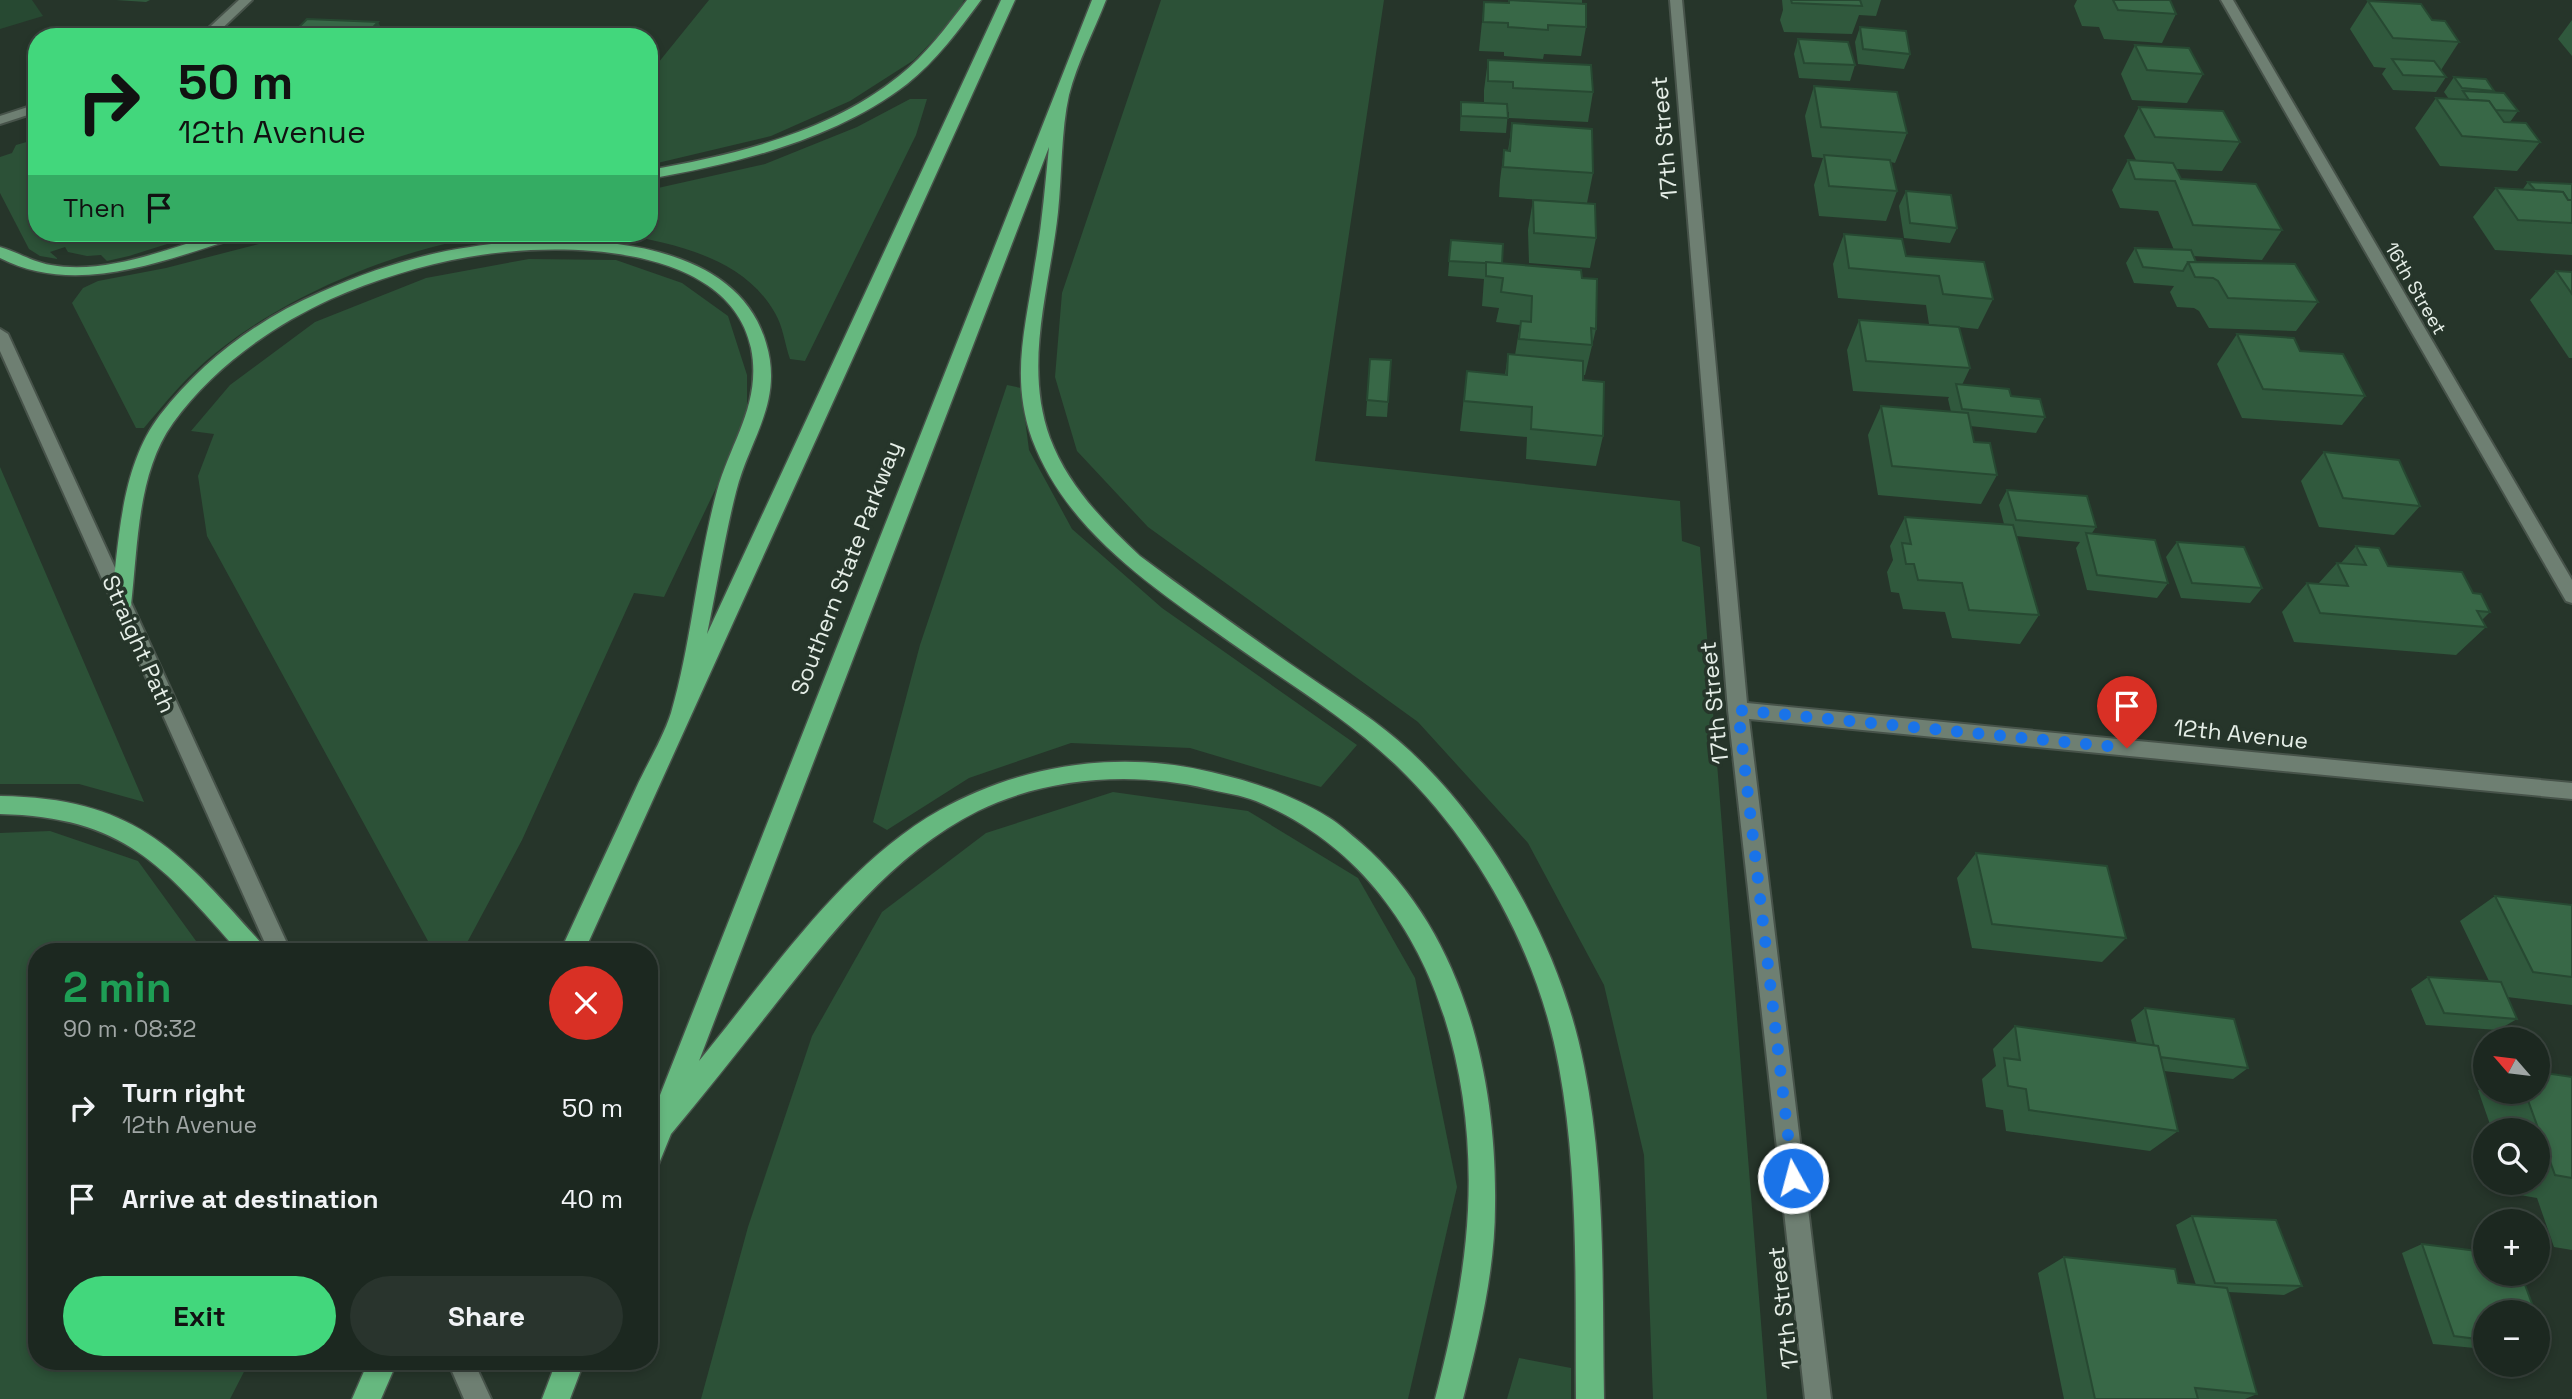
<!DOCTYPE html>
<meta charset="utf-8">
<style>
:root{--surface:#1c2820;--page:#29342d;--text:#f1f3f6;--muted:#a0a6a5;--line:#3a443e;--accent:#42d77c}
body{margin:0;font-family:"Space Grotesk",sans-serif;background:var(--page);color:var(--text);height:100vh;display:flex;flex-direction:column;font-size:26px;white-space:nowrap}
*{box-sizing:border-box;margin:0}
p{font-size:23px;color:var(--muted)}
.icon{flex:none;width:38px;height:38px;fill:none;stroke:currentColor;stroke-width:2;stroke-linecap:round;stroke-linejoin:round}
.map{position:relative;flex:1;overflow:hidden}
.panel{position:absolute;left:28px;top:943px;width:630px;height:427px;display:flex;flex-direction:column;background:var(--surface);border-radius:28px;box-shadow:0 4px 10px #0003,0 0 0 2px var(--line)}
.panel>*{flex:none}
.hud{position:absolute;left:28px;top:28px;width:630px;height:214px;border-radius:28px;box-shadow:0 4px 10px #0003,0 0 0 2px var(--line);background:#42d77c;color:#111;overflow:hidden}
.needle{width:46px;rotate:298deg}
.tools{position:absolute;left:2473px;top:1027px;display:grid;gap:14px}
.tools a{display:grid;place-items:center;width:77px;height:77px;border-radius:50%;background:var(--surface);box-shadow:0 4px 10px #0003,0 0 0 2px var(--line);font-size:35px}
.pin{position:absolute;display:grid;place-items:center;width:60px;height:60px;color:#fff;margin:-72px -30px;border-radius:50% 50% 50% 0;rotate:-45deg;box-shadow:0 0 7px #0007}
.pin .icon{rotate:45deg}
.me{position:absolute;width:77px;margin:-38px;rotate:353deg;stroke-linejoin:round;filter:drop-shadow(0 0 5px #0008)}
.turn{display:flex;align-items:center;gap:24px;height:147px;padding:0 35px;font-size:32px}
.turn .icon{width:91px;height:91px;stroke-width:2.5}
.turn b{display:block;font-size:49px;line-height:60px}
.then{display:flex;align-items:center;height:66px;padding:0 35px;background:#0003;gap:14px;font-size:26px}
.round{display:grid;place-items:center;flex:none;width:74px;height:74px;border-radius:37px;background:var(--page)}
.overview{display:flex;align-items:center;justify-content:space-between;height:119px;padding:0 35px}
h1{font-size:42px;font-weight:700;line-height:52px;color:#1e9e55}
.action{display:flex;gap:14px;margin-top:auto;padding:14px 35px}
.action a{flex:1;height:80px;border-radius:42px;background:var(--accent);color:#111;font-size:28px;font-weight:700;line-height:80px;text-align:center}
.action a+a{background:var(--page);color:var(--text)}
ul{padding:0;list-style:none}
li{display:flex;align-items:center;gap:21px;height:91px;padding:0 35px}
li div{flex:1}
li b{display:block;font-size:26px}
li em{font-style:normal}
.map>svg:first-child{display:block}
</style>
<div class="map">
<svg width="2572" height="1399" viewBox="0 0 2572 1399">
<rect width="100%" height="100%" fill="#26352a"/>
<g fill="#2c5137">
<path d="M709 0H964L956 17 914 60 850 101 771 136 649 165V70L654 68Z"/>
<path d="M1161 0H1384L1315 461 1680 501 1682 541 1700 547 1767 1399H1653L1644 1155 1604 985 1528 843 1418 722 1148 527 1077 451 1055 377 1062 293Z"/>
<path d="M910 99H927L916 135 805 361 790 359C785 345 783 326 775 313 743 257 677 245 618 233H649V190L765 164 857 127Z"/>
<path d="M37 139V233H202L129 256 107 261 101 255 87 256 68 252 65 247 50 252 58 259 40 256 29 249 0 193V157L12 153 16 145Z"/>
<path d="M301 233H519C416 237 268 300 194 372 176 389 160 409 144 428H136L72 303 83 288 98 281 166 268Z"/>
<path d="M529 259 616 260 682 283 728 316 747 375V423L664 597 634 593 522 840 462 952H434L207 536 198 476 214 434 191 431 230 385 315 322 426 278Z"/>
<path d="M1007 385 1021 388 1029 450 1072 529 1162 608 1357 745 1321 787 1190 748 1071 743 969 778 887 830 873 822 920 645Z"/>
<path d="M0 467 144 802 79 784H0Z"/>
<path d="M1113 792 1248 811 1358 878 1415 978 1457 1187 1408 1399H701L748 1227 812 1036 882 912 986 833Z"/>
<path d="M50 831 138 861 204 952H37V1362H249L230 1399H0V833Z"/>
<path d="M1519 1358 1571 1368V1399H1507Z"/>
</g>
<g fill="none" stroke-linecap="round" stroke-linejoin="round">
<defs>
<g id="minor">
<path d="M239 0H252L213 37H199Z"/>
<path d="M1670 0H1682L1747 703 2572 783V799L1749 719 1831 1399H1805L1728 710Z"/>
<path d="M2221 0H2233L2572 580V603L2566 601Z"/>
<path d="M37 104V112L0 124V116Z"/>
</g>
<g id="secondary">
<path d="M0 329 8 334 291 952H269L0 351Z"/>
<path d="M448 1362H474L491 1399H464Z"/>
</g>
<g id="motorway">
<path d="M967 0H981C959 30 936 61 907 84 834 140 738 163 649 179V170C735 155 830 132 899 76 926 55 946 27 967 0Z"/>
<path d="M1001 0H1015L584 952H560C585 897 611 843 636 788 647 764 663 738 671 713 692 641 697 564 717 491 731 441 762 403 751 348 728 240 551 242 468 257 422 265 374 280 331 299 270 327 212 369 173 423 137 473 138 546 131 605L128 610 121 613 114 610 111 605C119 543 120 467 160 415 202 361 258 319 321 292 368 271 420 254 470 247 561 233 734 231 766 343 784 402 749 439 736 492 724 539 717 587 707 634Z"/>
<path d="M1092 0H1106C1094 31 1077 63 1069 95 1061 130 1062 175 1058 212 1050 287 1023 364 1050 438 1068 486 1104 522 1140 556 1195 597 1251 637 1308 676 1343 700 1379 722 1410 751 1495 830 1562 952 1584 1066 1606 1175 1602 1288 1604 1399H1576C1575 1289 1579 1176 1559 1067 1539 955 1478 844 1397 766 1347 718 1286 682 1230 642 1153 587 1067 532 1032 439 1010 377 1026 326 1035 264 1042 225 1045 186 1049 147L699 1061C770 975 842 865 940 810 1022 764 1120 750 1211 772 1254 782 1290 794 1328 817 1340 824 1350 834 1361 843 1463 931 1497 1077 1495 1206 1495 1271 1479 1336 1463 1399H1435C1451 1337 1465 1274 1468 1210 1476 1046 1418 868 1256 801 1241 795 1224 793 1208 789 1134 771 1047 777 978 811 892 854 832 933 774 1006 740 1049 706 1092 671 1134L658 1166 649 1170V1123Z"/>
<path d="M222 233H246L244 236C166 259 78 298 0 258V247C18 252 32 262 51 265 107 275 169 248 222 233Z"/>
<path d="M0 796C136 798 178 850 262 944L266 952H239C162 865 124 817 0 814Z"/>
<path d="M368 1362H397L381 1399H352Z"/>
<path d="M556 1362H584L570 1399H542Z"/>
</g>
</defs>
<use href="#minor" stroke="#47534a" stroke-width="4"/>
<use href="#secondary" stroke="#47534a" stroke-width="4"/>
<use href="#motorway" stroke="#47534a" stroke-width="3"/>
<use href="#minor" fill="#6e7f72" fill-rule="evenodd"/>
<use href="#secondary" fill="#6e7f72" fill-rule="evenodd"/>
<use href="#motorway" fill="#66b87f" fill-rule="evenodd"/>
</g>
<g fill="#30593d">
<path d="M116 0H150L146 2Z"/>
<path d="M1509 0H1582V3L1586 27 1581 56 1544 54 1543 59 1504 56V52L1479 51 1484 2 1508 3Z"/>
<path d="M1782 0H1881L1876 16 1859 15 1852 34 1784 32 1780 20 1783 10Z"/>
<path d="M2077 0H2170L2176 14 2162 43 2104 39 2099 27 2082 26 2074 6Z"/>
<path d="M2368 1 2432 20 2459 42 2441 70 2446 77 2436 92 2393 90 2382 74 2386 68 2374 67 2350 29Z"/>
<path d="M2572 20V56L2558 39Z"/>
<path d="M1860 27 1910 54 1904 69 1858 64 1855 42Z"/>
<path d="M1798 39 1855 65 1850 81 1799 78 1794 54Z"/>
<path d="M2135 45 2203 74 2187 103 2132 100 2121 74Z"/>
<path d="M1488 60 1593 92 1588 122 1509 118V112H1508L1506 133 1460 131 1461 102 1484 103V90Z"/>
<path d="M2454 77 2494 91 2493 93 2518 111 2510 122 2540 142 2517 171 2440 166 2415 128 2436 98 2449 99 2444 92Z"/>
<path d="M1814 86 1907 133 1895 163 1891 162 1897 191 1886 221 1819 216 1814 185 1823 158 1812 157 1805 116Z"/>
<path d="M2139 107 2240 142 2222 171 2176 169 2181 179 2282 230 2262 260 2193 256 2196 262 2318 302 2296 331 2209 328 2199 311 2194 308 2177 307 2170 292 2174 286 2134 283 2126 263 2135 248 2174 250 2158 211 2120 208 2112 190 2128 160H2136L2124 136Z"/>
<path d="M1512 123 1593 173 1587 203 1499 197 1500 180 1504 150 1508 151Z"/>
<path d="M2528 182 2572 184V255L2495 250 2473 217 2496 188 2523 189Z"/>
<path d="M1906 191 1957 228 1950 243 1904 238 1899 206Z"/>
<path d="M1533 200 1596 238 1590 268 1529 263 1528 230Z"/>
<path d="M1844 234 1906 256 1993 299 1978 329 1959 327 1970 368 1962 385 2011 396 2045 417 2036 433 1970 426 1974 442 1997 475 1981 504 1878 495 1868 435 1881 406 1951 412 1948 399 1949 397 1853 391 1847 350 1859 320 1947 326 1929 324 1926 305 1838 298 1833 264Z"/>
<path d="M1451 240 1502 264 1582 278 1596 329 1585 375H1583V380L1603 436 1596 466 1526 459 1527 437 1460 431 1467 371 1505 375 1508 354 1515 355 1520 325 1496 322 1499 308 1482 306 1484 279 1448 276Z"/>
<path d="M2556 271 2572 272V358H2569L2530 300Z"/>
<path d="M2237 334 2300 351 2365 396 2342 425 2242 418 2217 364Z"/>
<path d="M1370 359 1391 360 1387 417 1366 416Z"/>
<path d="M2324 452 2420 506 2394 535 2319 527 2301 481Z"/>
<path d="M2007 490 2096 527 2092 533 2168 583 2157 598 2087 590 2076 548 2080 542 2016 536 2039 615 2020 644 1952 638 1945 612 1903 609 1899 593 1891 592 1887 572 1893 560 1890 546 1905 517 2004 524 1999 505Z"/>
<path d="M2177 542 2262 588 2250 603 2181 598 2166 557Z"/>
<path d="M2356 546 2388 566 2473 593 2490 612 2482 620 2486 627 2456 655 2294 642 2282 612 2307 583 2318 584 2337 563H2341Z"/>
<path d="M1976 853 2126 938 2102 962 1972 948 1957 878Z"/>
<path d="M2495 896 2572 905V1005L2507 997 2517 1019 2498 1030 2426 1025 2411 989 2428 977 2489 981 2460 921Z"/>
<path d="M2145 1008 2248 1068 2233 1079 2164 1071 2178 1131 2150 1151 2006 1131 2003 1110 1986 1107 1982 1079 1996 1066 1993 1049 2015 1026 2137 1044 2131 1020Z"/>
<path d="M2572 1077V1250L2554 1247 2537 1198 2514 1194 2510 1183H2538V1130H2492L2478 1090 2485 1087V1092H2538Z"/>
<path d="M2192 1216 2302 1286 2284 1295 2228 1292 2257 1394 2245 1399H2064L2038 1273 2064 1257 2178 1283 2196 1285 2176 1225Z"/>
<path d="M2422 1244 2485 1312V1349L2433 1344 2402 1253Z"/>
<path d="M2538 1319 2547 1346 2538 1349Z"/>
</g>
<g fill="#274932">
<path d="M0 0H32L43 16 0 29Z"/>
<path d="M378 22 386 37H364Z"/>
</g>
<g fill="#386847" stroke="#274932" stroke-width="2">
<path d="M1509 0 1586 4V27L1548 25V30L1508 27V23L1483 22 1484 2 1509 3Z"/>
<path d="M1791 0H1860L1862 6 1792 3Z"/>
<path d="M2113 0H2170L2176 14 2118 10Z"/>
<path d="M2368 1 2421 4 2432 20 2445 21 2459 42 2393 38Z"/>
<path d="M307 19 378 22 364 37H289Z"/>
<path d="M1860 27 1906 31 1910 54 1863 49Z"/>
<path d="M1798 39 1848 42 1855 65 1804 63Z"/>
<path d="M2135 45 2189 48 2203 74 2147 70Z"/>
<path d="M2392 59 2434 61 2446 77 2403 75Z"/>
<path d="M1488 60 1591 65 1593 92 1513 88V82L1488 81Z"/>
<path d="M2454 77 2486 79 2494 91 2462 88Z"/>
<path d="M1814 86 1897 92 1907 133 1821 127Z"/>
<path d="M2463 91 2504 93 2518 111 2495 110 2489 101 2469 100Z"/>
<path d="M2436 98 2489 101 2504 122 2526 123 2540 142 2462 136Z"/>
<path d="M1461 102 1507 104 1508 118 1461 116Z"/>
<path d="M2139 107 2223 111 2240 142 2155 137Z"/>
<path d="M1512 123 1592 129 1593 173 1503 167 1504 150 1510 151Z"/>
<path d="M1824 155 1890 160 1897 191 1829 186Z"/>
<path d="M2128 160 2173 163 2181 179 2256 184 2282 230 2193 225 2175 181 2135 179Z"/>
<path d="M2528 182 2572 184V200H2568L2563 192 2535 190Z"/>
<path d="M2496 188 2563 192 2568 200H2572V223L2518 220Z"/>
<path d="M1906 191 1951 195 1957 228 1910 223Z"/>
<path d="M1533 200 1595 204 1596 238 1534 233Z"/>
<path d="M1844 234 1902 239 1906 256 1984 262 1993 299 1943 294 1939 276 1849 268Z"/>
<path d="M1451 240 1503 244 1502 264 1449 261Z"/>
<path d="M2135 248 2191 250 2196 262H2188L2183 271 2143 267Z"/>
<path d="M1486 262 1581 270 1582 278 1597 279 1596 329 1591 328 1592 345 1519 339 1521 321 1531 322 1532 296 1501 292 1503 278 1486 276Z"/>
<path d="M2188 262 2295 264 2318 302 2228 298 2218 281 2213 278 2195 277Z"/>
<path d="M2556 271 2572 272V294Z"/>
<path d="M1859 320 1959 327 1970 368 1866 361Z"/>
<path d="M2237 334 2294 338 2300 351 2343 354 2365 396 2263 389Z"/>
<path d="M1508 354 1583 361V380L1604 382 1603 436 1531 429 1532 407 1464 401 1467 371 1507 375Z"/>
<path d="M1370 359 1391 360 1388 402 1367 400Z"/>
<path d="M1956 384 2009 389 2011 396 2040 399 2045 417 1962 409Z"/>
<path d="M1881 406 1968 413 1974 442 1990 443 1997 475 1892 466Z"/>
<path d="M2324 452 2399 460 2420 506 2343 498Z"/>
<path d="M2007 490 2087 496 2096 527 2016 520Z"/>
<path d="M1905 517 2013 525 2039 615 1969 610 1962 583 1918 580 1914 564H1906L1902 543 1911 544Z"/>
<path d="M2086 533 2155 540 2168 583 2097 575Z"/>
<path d="M2177 542 2244 547 2262 588 2192 583Z"/>
<path d="M2356 546 2379 548 2388 566 2462 572 2473 593 2481 594 2490 612 2477 611 2486 627 2320 613 2307 583 2348 586 2337 563 2366 565Z"/>
<path d="M1976 853 2107 866 2126 938 1992 924Z"/>
<path d="M2495 896 2572 905V977L2533 972Z"/>
<path d="M2428 977 2501 982 2517 1019 2444 1013Z"/>
<path d="M2145 1008 2234 1019 2248 1068 2160 1057 2158 1046H2154Z"/>
<path d="M2015 1026 2158 1046 2178 1131 2029 1110 2026 1089 2008 1086 2004 1058 2020 1060Z"/>
<path d="M2538 1072 2572 1077V1178L2555 1175 2525 1092H2538Z"/>
<path d="M2192 1216 2276 1220 2302 1286 2215 1283Z"/>
<path d="M2422 1244 2485 1252V1274H2521L2535 1312H2485V1340L2454 1336Z"/>
<path d="M2064 1257 2175 1269 2178 1283 2227 1288 2257 1394 2195 1388 2198 1399H2095Z"/>
<path d="M2538 1319 2547 1346 2538 1345Z"/>
</g>
<g fill="none" stroke-linecap="round" stroke-linejoin="round">
<path stroke="#1a73e8" stroke-width="12" stroke-dasharray="0 21.6" d="M1793 1178 1738 710 2127 748"/>
</g>
<g text-anchor="middle" stroke-width="7" stroke-linejoin="round" paint-order="stroke">
<g font-size="19" fill="#e5eee7" stroke="#26352a">
<text transform="translate(2416 288) rotate(60)" y="7">16th Street</text>
</g>
<g font-size="23" fill="#e5eee7" stroke="#26352a">
<text transform="translate(1664 138) rotate(-95)" y="8">17th Street</text>
<text transform="translate(846 568) rotate(-69)" y="8">Southern State Parkway</text>
<text transform="translate(139 644) rotate(66)" y="8">Straight Path</text>
<text transform="translate(1714 703) rotate(-96)" y="8">17th Street</text>
<text transform="translate(2241 734) rotate(6)" y="8">12th Avenue</text>
<text transform="translate(1783 1308) rotate(-97)" y="8">17th Street</text>
</g>
</g>
</svg>
<div class="tools">
<a><svg class="needle" viewBox="-14 -14 28 28"><path d="M0-13l5 13h-10z" fill="#e53935"/><path d="M0 13l5-13h-10z" fill="#a0a6a5"/></svg></a>
<a><svg class="icon" aria-label="search" viewBox="0 0 24 24"><circle cx="10" cy="10" r="6"/><path d="M15 15l6 6"/></svg></a>
<a>+</a>
<a>−</a>
</div>
<div class="pin" style="left:2127px;top:748px;background:#d93025"><svg class="icon" aria-label="arrive" viewBox="0 0 24 24"><path d="M6 21V4h12l-3 4 3 4H6"/></svg></div>
<svg class="me" style="left:1793px;top:1178px" viewBox="-20 -20 40 40"><circle r="17" fill="#1a73e8" stroke="#fff" stroke-width="3"/><path d="M0-11L8 9 0 5-8 9z" fill="#fff"/></svg>
<div class="hud">
<div class="turn"><svg class="icon" aria-label="right" viewBox="0 0 24 24"><path d="M7 20v-9h11M14 6l5 5-5 5"/></svg><div><b>50 m</b>12th Avenue</div></div>
<div class="then">Then<svg class="icon" aria-label="arrive" viewBox="0 0 24 24"><path d="M6 21V4h12l-3 4 3 4H6"/></svg></div>
</div>
<section class="panel">
<div class="overview"><div><h1>2 min</h1><p>90 m · 08:32</p></div><a class="round" style="background:#d93025;color:#fff"><svg class="icon" aria-label="close" viewBox="0 0 24 24"><path d="M6 6l12 12M18 6L6 18"/></svg></a></div>
<ul>
<li><svg class="icon" aria-label="right" viewBox="0 0 24 24"><path d="M7 20v-9h11M14 6l5 5-5 5"/></svg><div><b>Turn right</b><p>12th Avenue</p></div><em>50 m</em></li>
<li><svg class="icon" aria-label="arrive" viewBox="0 0 24 24"><path d="M6 21V4h12l-3 4 3 4H6"/></svg><div><b>Arrive at destination</b></div><em>40 m</em></li>
</ul>
<div class="action"><a>Exit</a><a>Share</a></div>
</section>
</div>
